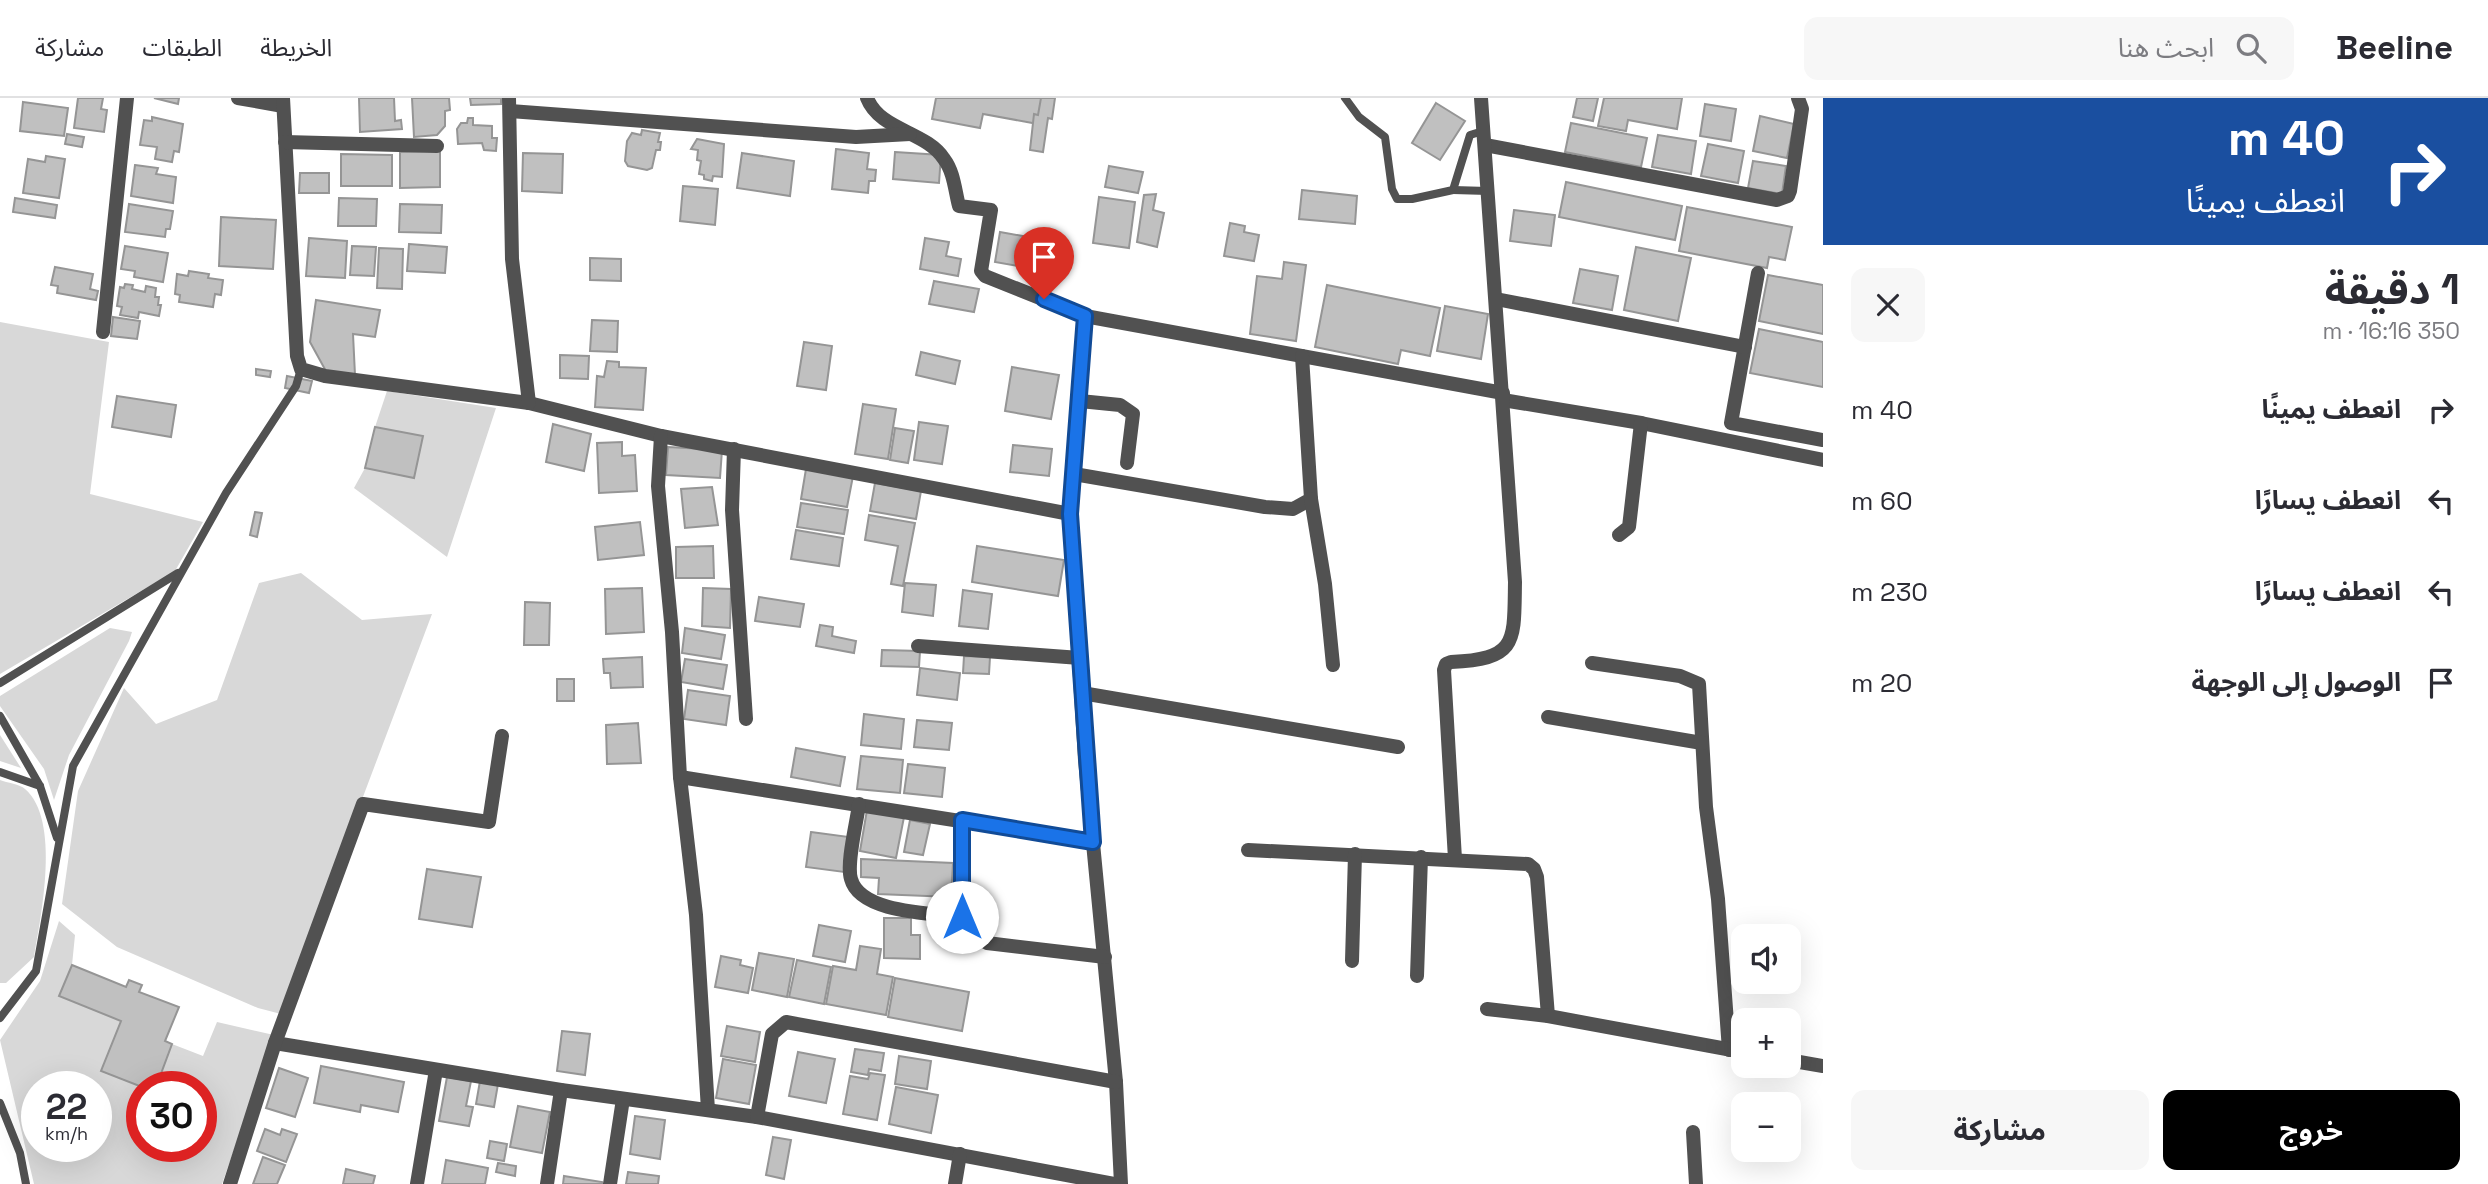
<!DOCTYPE html>
<html lang="ar">
<meta charset="utf-8">
<style>
:root{--surface:#fff;--page:#f7f7f7;--text:#2b2b33;--muted:#7c7c81;--line:#e1e1e2;--accent:#000}
body{margin:0;font-family:"Space Grotesk","Noto Sans Arabic",sans-serif;background:var(--page);color:var(--text);direction:rtl;height:100vh;display:flex;flex-direction:column;font-size:26px;white-space:nowrap}
*{box-sizing:border-box;margin:0}
p{font-size:23px;color:var(--muted)}
.icon{flex:none;width:38px;height:38px;fill:none;stroke:currentColor;stroke-width:2;stroke-linecap:round;stroke-linejoin:round}
.map{position:relative;flex:1;overflow:hidden;direction:ltr}
.details{display:flex;flex-direction:column;background:var(--surface);width:665px}
.details>*{flex:none}
.banner{background:#1a4fa0;color:#fff;overflow:hidden}
.fabs{position:absolute;left:1731px;top:826px;display:grid;gap:14px}
.fabs a{display:grid;place-items:center;width:70px;height:70px;border-radius:14px;background:var(--surface);box-shadow:0 7px 28px #0002;font-size:35px}
.speed{position:absolute;left:21px;top:973px;display:flex;gap:14px;font-size:35px;font-weight:700;text-align:center}
.speed>*{display:grid;place-content:center;width:91px;height:91px;border-radius:50%;background:var(--surface);box-shadow:0 7px 28px #0002;line-height:1}
.speed small{font-size:18px;font-weight:400}
.speed .limit{border:10px solid #d22;background:#fff;color:#111}
.pin{position:absolute;display:grid;place-items:center;width:60px;height:60px;color:#fff;margin:-72px -30px;border-radius:50% 50% 50% 0;rotate:-45deg;box-shadow:0 0 7px #0007}
.pin .icon{rotate:45deg}
.me{position:absolute;width:77px;margin:-38px;rotate:0deg;stroke-linejoin:round;filter:drop-shadow(0 0 5px #0008)}
.turn{display:flex;align-items:center;gap:24px;height:147px;padding:0 28px;font-size:32px}
.turn .icon{width:91px;height:91px;stroke-width:2.5}
.turn b{display:block;font-size:49px;line-height:60px}
.round{display:grid;place-items:center;flex:none;width:74px;height:74px;border-radius:14px;background:var(--page)}
.head{display:flex;align-items:center;justify-content:space-between;height:119px;padding:0 28px}
h1{font-size:42px;font-weight:700;line-height:52px}
.button{display:flex;gap:14px;margin-top:auto;padding:14px 28px}
.button a{flex:1;height:80px;border-radius:14px;background:var(--accent);color:#fff;font-size:28px;font-weight:700;line-height:80px;text-align:center}
.button a+a{background:var(--page);color:var(--text)}
ul{padding:0;list-style:none}
li{display:flex;align-items:center;gap:21px;height:91px;padding:0 28px}
li div{flex:1}
li b{display:block;font-size:26px}
li em{font-style:normal}
header{display:flex;align-items:center;gap:42px;box-sizing:border-box;height:98px;padding:0 35px;background:var(--surface);border-bottom:2px solid var(--line)}
header strong{font-size:33px}
nav{display:flex;gap:38px;margin-inline-start:auto;font-size:24px}
.search{width:490px;height:63px;background:var(--page);display:flex;align-items:center;gap:18px;box-sizing:border-box;padding:0 24px;border-radius:14px;color:var(--muted);font-size:26px}
main{display:flex;flex:1;min-height:0}
.map>svg:first-child{display:block}
</style>
<header>
<strong>Beeline</strong>
<div class="search"><svg class="icon" aria-label="search" viewBox="0 0 24 24"><circle cx="10" cy="10" r="6"/><path d="M15 15l6 6"/></svg>ابحث هنا</div>
<nav><a>الخريطة</a><a>الطبقات</a><a>مشاركة</a></nav>
</header>
<main>
<section class="details">
<div class="banner">
<div class="turn"><svg class="icon" aria-label="right" viewBox="0 0 24 24"><path d="M7 20v-9h11M14 6l5 5-5 5"/></svg><div><b>40 m</b>انعطف يمينًا</div></div>
</div>
<div class="head"><div><h1>1 دقيقة</h1><p>350 m · 16:16</p></div><a class="round"><svg class="icon" aria-label="close" viewBox="0 0 24 24"><path d="M6 6l12 12M18 6L6 18"/></svg></a></div>
<ul>
<li><svg class="icon" aria-label="right" viewBox="0 0 24 24"><path d="M7 20v-9h11M14 6l5 5-5 5"/></svg><div><b>انعطف يمينًا</b></div><em>40 m</em></li>
<li><svg class="icon" aria-label="left" viewBox="0 0 24 24"><path d="M17 20v-9H6M10 6l-5 5 5 5"/></svg><div><b>انعطف يسارًا</b></div><em>60 m</em></li>
<li><svg class="icon" aria-label="left" viewBox="0 0 24 24"><path d="M17 20v-9H6M10 6l-5 5 5 5"/></svg><div><b>انعطف يسارًا</b></div><em>230 m</em></li>
<li><svg class="icon" aria-label="arrive" viewBox="0 0 24 24"><path d="M6 21V4h12l-3 4 3 4H6"/></svg><div><b>الوصول إلى الوجهة</b></div><em>20 m</em></li>
</ul>
<div class="button"><a>خروج</a><a>مشاركة</a></div>
</section>
<div class="map">
<svg width="1823" height="1086" viewBox="0 0 1823 1086">
<rect width="100%" height="100%" fill="#fff"/>
<g fill="#d8d8d8" fill-rule="evenodd">
<path d="M0 224 109 244 90 396 203 424 175 473 0 576Z"/>
<path d="M387 293 496 310 447 459 354 390 365 370 413 380 422 338 375 329Z"/>
<path d="M301 475 362 522 432 516 281 916 258 910 117 849 62 806 78 693 124 590 156 626 217 602 259 485Z"/>
<path d="M110 530 132 534 129 543 69 657 54 702 44 671 0 608V598Z"/>
<path d="M0 637 21 670 0 663Z"/>
<path d="M0 682C7 685 20 686 25 691 61 722 41 818 34 859L6 885H0Z"/>
<path d="M59 823 75 837 72 867 60 898 121 923 142 989V1048H201V989H156L172 946 203 958 217 924 274 937 222 1086H34L0 942 40 883ZM37 989H96V1048H37Z"/>
</g>
<g fill="#c0c0c0" stroke="#959595" stroke-width="2">
<path d="M78 0H103L101 11 107 12 104 34 74 30Z"/>
<path d="M154 0H179L178 6Z"/>
<path d="M359 0H394L395 23 401 22 402 31 360 34Z"/>
<path d="M412 0H449L450 12 445 13V28L437 37 414 39Z"/>
<path d="M470 0H501V6L471 7Z"/>
<path d="M936 0H1043L1038 26 983 16 980 30 932 21Z"/>
<path d="M1041 0H1055L1052 21 1048 20 1043 54 1030 52 1034 16 1038 17Z"/>
<path d="M1577 0H1598L1593 23 1573 19Z"/>
<path d="M1604 0H1682L1677 31 1628 22 1626 33 1598 28Z"/>
<path d="M23 4 68 10 64 38 20 33Z"/>
<path d="M1436 5 1465 23 1440 62 1412 45Z"/>
<path d="M1705 6 1736 11 1731 43 1700 38Z"/>
<path d="M1760 18 1794 26 1787 60 1753 53Z"/>
<path d="M152 19 183 26 179 54 174 53 172 64 155 61 157 49 140 47 144 22 152 23Z"/>
<path d="M468 20H473V27L492 28V40H497L496 53 484 52 482 45 458 46 457 31 461 25H467Z"/>
<path d="M1571 25 1647 40 1641 69 1565 54Z"/>
<path d="M642 32 660 35 658 44H661L660 52H656L652 70 647 72 628 68 625 63 627 43 632 35 641 37Z"/>
<path d="M67 36 84 39 82 49 65 46Z"/>
<path d="M1658 37 1696 43 1691 76 1652 69Z"/>
<path d="M697 41 724 46 722 79 713 78 712 83 704 81V77L699 76 701 63 697 62 698 52 691 51Z"/>
<path d="M1708 46 1744 53 1738 85 1701 78Z"/>
<path d="M836 51 869 55 867 71 876 72 875 83H869L868 95 832 91Z"/>
<path d="M440 53V89L400 90V54Z"/>
<path d="M895 54 941 57 939 85 893 81Z"/>
<path d="M523 55 563 56 562 95 522 93Z"/>
<path d="M742 55 794 63 790 98 737 90Z"/>
<path d="M341 56 392 57V88H341Z"/>
<path d="M46 58 65 61 59 100 23 95 28 61 45 64Z"/>
<path d="M1753 63 1786 68 1782 96 1748 90Z"/>
<path d="M135 67 158 70 156 76 176 79 173 105 131 98Z"/>
<path d="M1109 68 1143 74 1138 95 1105 89Z"/>
<path d="M300 75H329V95H299Z"/>
<path d="M1566 84 1682 108 1675 142 1559 119Z"/>
<path d="M683 88 718 91 715 127 680 123Z"/>
<path d="M1302 92 1357 98 1355 126 1299 121Z"/>
<path d="M1156 96 1153 112 1164 115 1157 149 1137 144 1144 97Z"/>
<path d="M1099 99 1135 104 1129 150 1093 145Z"/>
<path d="M15 100 57 107 55 120 13 114Z"/>
<path d="M339 100 377 101 376 128H338Z"/>
<path d="M129 106 173 113 170 131H166L165 139 125 134Z"/>
<path d="M400 106 442 107 441 135 399 134Z"/>
<path d="M1687 109 1792 129 1785 162 1769 159 1767 170 1679 153Z"/>
<path d="M1514 112 1555 117 1551 148 1510 143Z"/>
<path d="M221 119 276 122 273 171 219 168Z"/>
<path d="M1230 125 1245 128 1244 134 1259 137 1254 163 1224 158Z"/>
<path d="M1000 134 1034 140 1029 170 995 164Z"/>
<path d="M309 140 347 143 345 180 306 178Z"/>
<path d="M925 140 949 144 946 158 961 161 958 178 920 171Z"/>
<path d="M409 146 447 149 445 175 407 173Z"/>
<path d="M125 148 168 155 163 184 134 179 135 173 121 171Z"/>
<path d="M352 148 376 149 374 178 350 177Z"/>
<path d="M1636 149 1691 160 1678 223 1624 212Z"/>
<path d="M379 150 403 151 402 191 377 190Z"/>
<path d="M590 160 621 161V183L590 182Z"/>
<path d="M1284 164 1306 167 1296 243 1250 236 1257 178 1282 181Z"/>
<path d="M55 169 93 176 90 191 98 193 96 202 57 195 58 188 51 187Z"/>
<path d="M1580 171 1618 178 1612 212 1573 205Z"/>
<path d="M189 173 209 176 208 180 223 182 221 197 215 196 213 209 179 204 180 197 175 196 177 176 188 178Z"/>
<path d="M1768 177 1823 187V236L1759 223Z"/>
<path d="M934 183 979 191 974 214 929 206Z"/>
<path d="M125 186 133 187 132 191 145 194 146 188 156 190 155 199H159L158 207H161L159 218 139 214 138 220 120 217 122 209 117 208 120 189 124 190Z"/>
<path d="M1327 187 1440 210 1430 258 1401 252 1398 266 1315 249Z"/>
<path d="M316 202 380 212 375 239 353 236 355 277 327 275 310 244Z"/>
<path d="M1445 208 1488 216 1481 261 1437 253Z"/>
<path d="M113 219 140 223 137 241 111 238Z"/>
<path d="M592 222 618 223 617 254 590 253Z"/>
<path d="M1759 231 1823 244V289L1750 275Z"/>
<path d="M804 244 832 248 826 292 797 288Z"/>
<path d="M921 254 960 263 955 286 916 277Z"/>
<path d="M560 257 589 258 588 281 560 280Z"/>
<path d="M607 263 619 264V269L646 270 643 312 595 309 597 278 604 279Z"/>
<path d="M1012 269 1059 277 1051 321 1005 313Z"/>
<path d="M256 271 271 273 270 279 256 277Z"/>
<path d="M287 278 312 283 309 295 285 290Z"/>
<path d="M117 298 176 307 171 339 112 329Z"/>
<path d="M863 306 896 311 888 361 855 356Z"/>
<path d="M919 324 948 328 942 366 914 362Z"/>
<path d="M553 326 591 336 584 373 546 364Z"/>
<path d="M375 329 423 338 414 380 365 370Z"/>
<path d="M895 330 914 333 908 365 890 362Z"/>
<path d="M622 344V358L635 357 637 393 599 395 597 345Z"/>
<path d="M1013 347 1052 351 1049 378 1010 374Z"/>
<path d="M668 349 722 352 720 380 666 377Z"/>
<path d="M806 371 853 378 847 409 801 401Z"/>
<path d="M875 385 921 393 916 421 870 413Z"/>
<path d="M712 389 718 427 685 430 681 391Z"/>
<path d="M801 405 848 412 844 436 797 429Z"/>
<path d="M255 414 262 415 257 439 250 437Z"/>
<path d="M869 417 915 425 903 488 891 486 898 448 865 442Z"/>
<path d="M640 424 644 457 598 462 595 429Z"/>
<path d="M796 432 843 440 839 468 791 461Z"/>
<path d="M713 448 714 480H676V449Z"/>
<path d="M977 448 1064 462 1058 498 972 484Z"/>
<path d="M905 485 936 487 933 518 902 514Z"/>
<path d="M642 490 644 534 606 536 605 491Z"/>
<path d="M703 490 731 491 730 530 702 528Z"/>
<path d="M963 492 992 496 988 531 959 528Z"/>
<path d="M759 499 804 506 800 529 755 523Z"/>
<path d="M525 504 550 505 549 547H524Z"/>
<path d="M820 527 833 529 832 538 856 543 854 555 816 548Z"/>
<path d="M685 530 725 537 721 561 682 555Z"/>
<path d="M882 552 920 553 919 569 881 568Z"/>
<path d="M964 558 990 559 989 576 963 575Z"/>
<path d="M642 559 643 589 611 590 610 575H604L603 561Z"/>
<path d="M685 561 727 567 723 591 681 584Z"/>
<path d="M920 570 960 575 957 602 917 597Z"/>
<rect x="557" y="581" width="17" height="22"/>
<path d="M688 592 730 598 726 627 684 621Z"/>
<path d="M864 616 904 621 901 651 861 647Z"/>
<path d="M917 622 952 625 949 652 914 649Z"/>
<path d="M638 625 641 665 607 666 606 627Z"/>
<path d="M796 650 845 659 840 688 791 679Z"/>
<path d="M861 658 903 662 900 695 857 691Z"/>
<path d="M908 666 945 670 942 699 904 695Z"/>
<path d="M867 712 904 719 896 760 860 753Z"/>
<path d="M910 722 930 726 923 757 904 754Z"/>
<path d="M811 734 849 739 844 774 806 769Z"/>
<path d="M861 761 953 765 951 799 878 796 879 780 861 779Z"/>
<path d="M427 771 481 779 472 829 419 821Z"/>
<path d="M884 820H911V837H920V861L884 860Z"/>
<path d="M819 827 851 833 845 864 813 858Z"/>
<path d="M860 848 881 851 877 876 893 879 886 917 826 906 833 868 856 872Z"/>
<path d="M759 855 794 861 787 899 752 892Z"/>
<path d="M721 858 741 862 740 867 753 870 748 895 715 889Z"/>
<path d="M797 862 831 869 824 906 789 899Z"/>
<path d="M72 867 126 889 129 882 142 887 139 894 179 909 165 943 172 946 156 989H142L101 973 121 923 59 898Z"/>
<path d="M895 880 969 894 962 933 888 919Z"/>
<path d="M727 928 760 934 755 964 721 958Z"/>
<path d="M562 933 590 936 585 977 557 973Z"/>
<path d="M855 951 884 955 881 973 869 971 868 977 851 974Z"/>
<path d="M798 954 835 961 826 1005 789 998Z"/>
<path d="M899 958 931 963 927 991 895 986Z"/>
<path d="M723 961 756 967 749 1006 716 1000Z"/>
<path d="M321 968 404 984 398 1014 361 1007 360 1014 314 1005Z"/>
<path d="M279 970 308 980 295 1019 266 1010Z"/>
<path d="M870 975 885 977 877 1022 843 1016 850 978 868 981Z"/>
<path d="M447 979 471 983 466 1008 473 1009 469 1028 439 1023Z"/>
<path d="M480 983 498 986 494 1009 476 1006Z"/>
<path d="M896 989 938 997 931 1035 889 1026Z"/>
<path d="M518 1008 550 1014 542 1055 510 1049Z"/>
<path d="M635 1018 665 1022 660 1061 630 1056Z"/>
<path d="M265 1031 280 1037 282 1031 297 1036 286 1064 257 1053Z"/>
<path d="M773 1039 791 1042 784 1081 766 1077Z"/>
<path d="M490 1043 507 1046 504 1063 487 1060Z"/>
<path d="M263 1059 285 1067 277 1086H253Z"/>
<path d="M446 1062 488 1070 485 1086H442Z"/>
<path d="M498 1065 516 1068 515 1078 496 1074Z"/>
<path d="M346 1071 375 1078 373 1086H343Z"/>
<path d="M628 1074 659 1078 658 1086H626Z"/>
<path d="M564 1078 602 1084V1086H563Z"/>
</g>
<g fill="none" stroke-linecap="round" stroke-linejoin="round">
<g stroke="#515151" stroke-width="8">
<path d="M1345 0 1359 19 1385 39 1392 91 1397 101H1412L1453 92 1470 37 1483 33"/>
<path d="M1453 92 1488 93"/>
<path d="M0 585 178 475"/>
<path d="M0 618 40 688 57 740"/>
<path d="M0 674 40 688"/>
<path d="M0 920 36 873 73 668 226 395 296 288 301 271"/>
<path d="M0 1005 20 1055 26 1086"/>
</g>
<g stroke="#515151" stroke-width="14">
<path d="M238 0 283 8"/>
<path d="M283 0 297 258 301 271 325 278 529 305 661 338 1070 416"/>
<path d="M509 0 512 161 529 305"/>
<path d="M867 0C880 33 926 33 944 61 954 74 955 93 959 108L991 112 981 173 985 178 1085 218 1070 416 1085 662 1116 984 1121 1086"/>
<path d="M510 13 856 39 910 36"/>
<path d="M285 44 437 48"/>
<path d="M1485 47 1777 102 1788 98 1790 93 1802 11 1798 0"/>
<path d="M1758 175 1731 325 1823 342"/>
<path d="M1496 201 1745 249"/>
<path d="M1085 218 1503 295"/>
<path d="M103 234 127 0"/>
<path d="M1503 302 1641 325 1823 362"/>
<path d="M1080 303 1120 307 1133 316 1127 365"/>
<path d="M661 338 658 388 672 534 680 679 696 817 708 1012"/>
<path d="M734 351 732 412 746 621"/>
<path d="M1074 376 1265 409 1293 411 1311 401 1302 258"/>
<path d="M1311 401 1325 486 1333 567"/>
<path d="M1619 437 1629 429 1641 325"/>
<path d="M918 548 1080 560"/>
<path d="M1592 565 1680 578 1699 586 1706 709 1718 801 1729 952"/>
<path d="M1082 595 1398 649"/>
<path d="M1548 619 1702 645"/>
<path d="M680 679 1093 744"/>
<path d="M859 706C857 724 846 765 851 781 860 815 931 815 962 819 973 827 974 839 987 845L1105 859"/>
<path d="M962 722V819"/>
<path d="M1248 752 1528 766 1534 771 1537 779 1548 918"/>
<path d="M1455 761 1444 572 1446 566 1451 564C1518 561 1514 544 1515 484L1481 0"/>
<path d="M1352 863 1355 756"/>
<path d="M1417 878 1421 759"/>
<path d="M1487 911 1548 918 1743 954"/>
<path d="M275 945 561 992 757 1019 1114 1086"/>
<path d="M1788 962 1823 968"/>
<path d="M757 1019 772 936 786 924 1116 984"/>
<path d="M1693 1034 1696 1086"/>
<path d="M230 1086 275 945 363 706 489 724 502 638"/>
<path d="M417 1086 436 972"/>
<path d="M547 1086 561 992"/>
<path d="M610 1086 623 1001"/>
<path d="M955 1086 960 1056"/>
</g>
</g>
<g fill="none" stroke-linecap="round" stroke-linejoin="round">
<defs>
<path id="route" d="M962 819V722L1093 744 1070 416 1085 218 1044 201"/>
</defs>
<use href="#route" stroke="#114b97" stroke-width="18"/>
<use href="#route" stroke="#1a73e8" stroke-width="12"/>
</g>
</svg>
<div class="fabs">
<a><svg class="icon" aria-label="sound" viewBox="0 0 24 24"><path d="M4 9h4l5-4v14l-5-4H4zM17 9q2 3 0 6"/></svg></a>
<a>+</a>
<a>−</a>
</div>
<div class="speed"><div>22<small>km/h</small></div><div class="limit">30</div></div>
<div class="pin" style="left:1044px;top:201px;background:#d93025"><svg class="icon" aria-label="arrive" viewBox="0 0 24 24"><path d="M6 21V4h12l-3 4 3 4H6"/></svg></div>
<svg class="me" style="left:962px;top:819px" viewBox="-20 -20 40 40"><circle r="19" fill="#fff"/><path d="M0-13L10 11 0 6-10 11z" fill="#1a73e8"/></svg>
</div>
</main>
